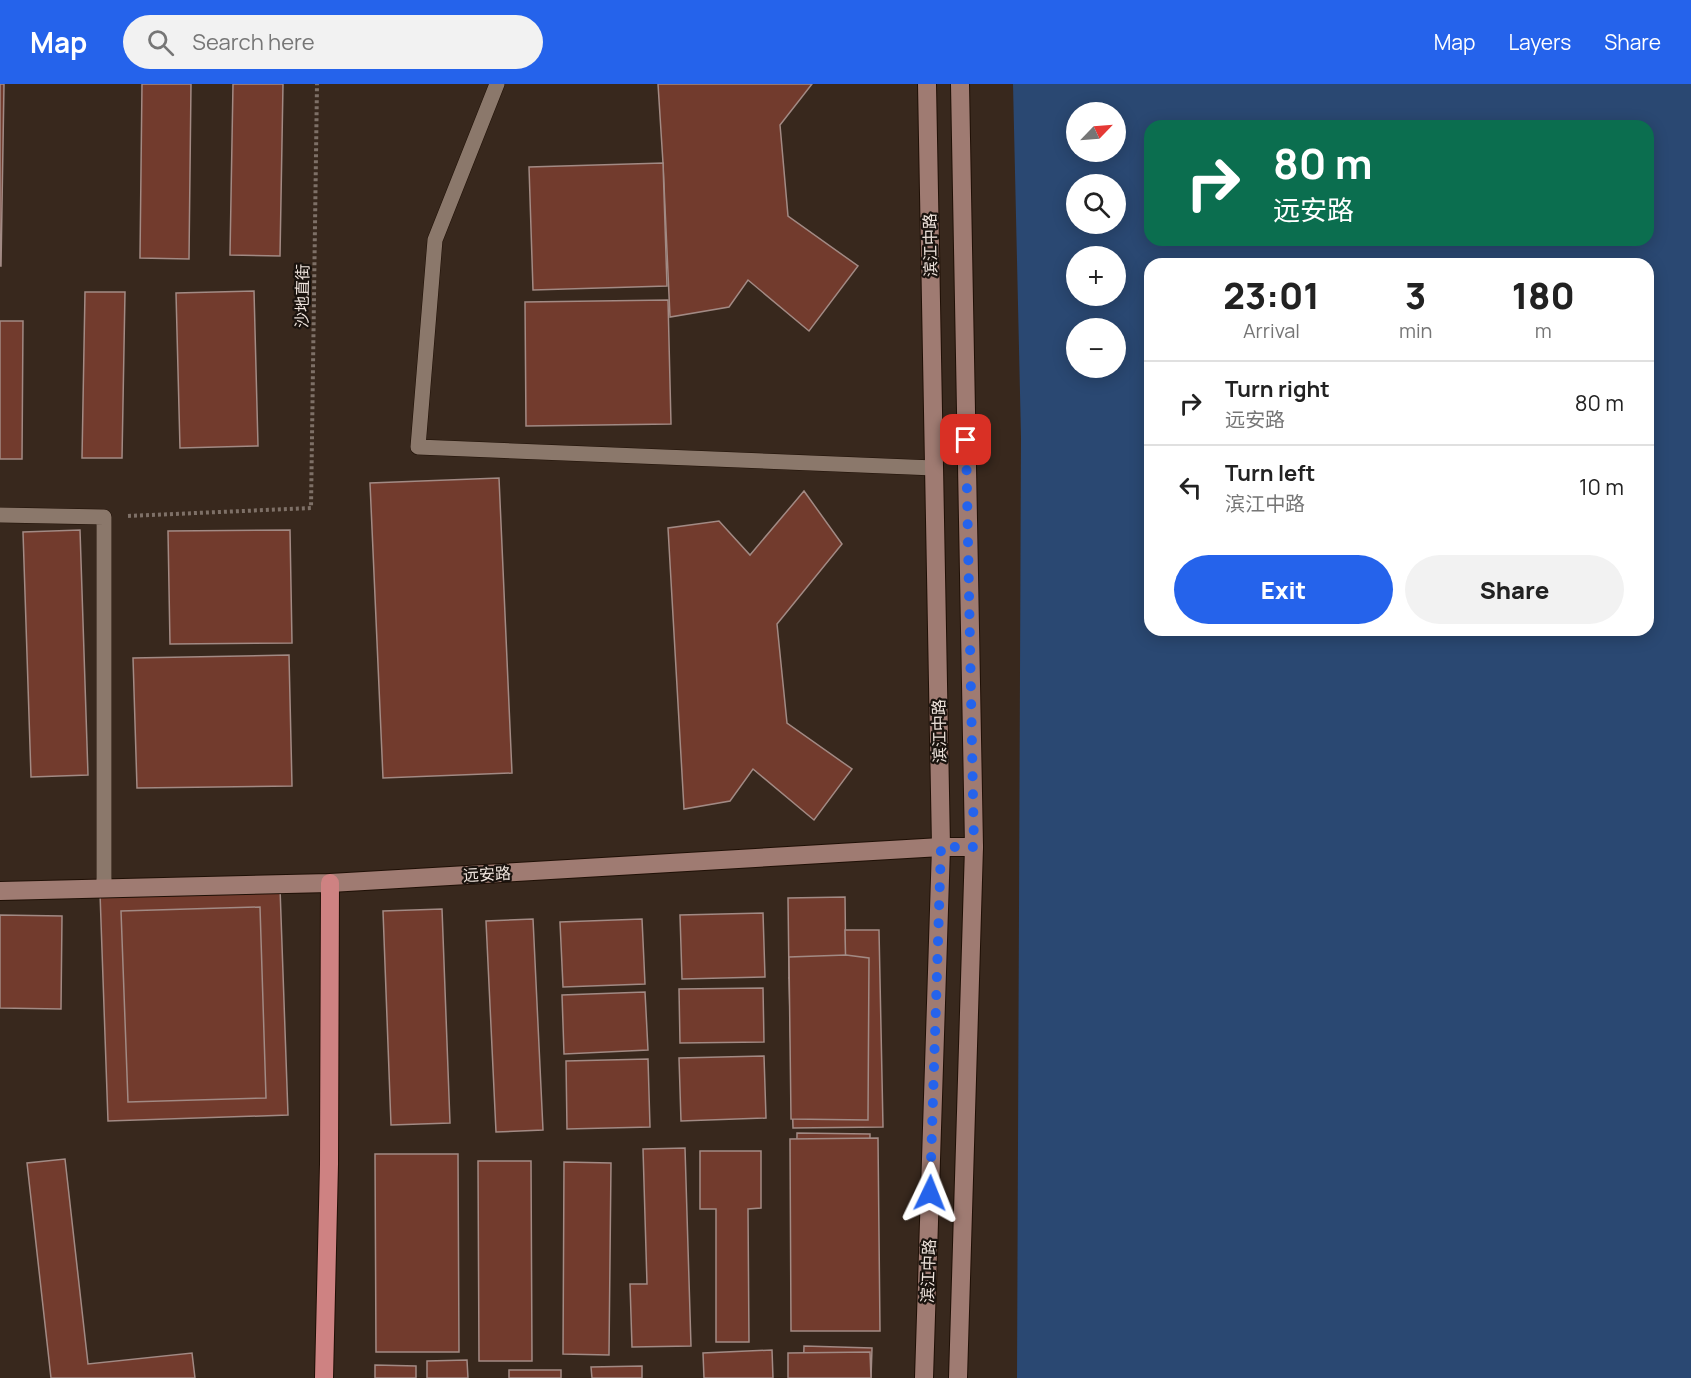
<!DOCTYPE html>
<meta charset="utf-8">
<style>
:root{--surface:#fff;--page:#f2f2f2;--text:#222;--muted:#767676;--line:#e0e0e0;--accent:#2563eb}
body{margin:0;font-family:Manrope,"Noto Sans SC",sans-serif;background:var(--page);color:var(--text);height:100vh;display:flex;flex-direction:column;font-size:22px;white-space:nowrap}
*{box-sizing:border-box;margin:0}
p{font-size:20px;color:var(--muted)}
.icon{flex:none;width:33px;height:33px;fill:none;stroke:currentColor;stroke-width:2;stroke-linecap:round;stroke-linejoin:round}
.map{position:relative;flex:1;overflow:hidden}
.drawer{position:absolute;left:1144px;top:174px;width:510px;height:378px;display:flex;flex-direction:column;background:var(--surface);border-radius:18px;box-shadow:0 3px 15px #0003}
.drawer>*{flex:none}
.guide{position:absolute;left:1144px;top:36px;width:510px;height:126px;border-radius:18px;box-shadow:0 3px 15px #0003;background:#0b6e4f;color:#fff;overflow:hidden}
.needle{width:39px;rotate:65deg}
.fabs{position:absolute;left:1066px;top:18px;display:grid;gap:12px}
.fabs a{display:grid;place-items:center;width:60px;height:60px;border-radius:50%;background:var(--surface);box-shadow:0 3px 15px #0003;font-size:30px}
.pin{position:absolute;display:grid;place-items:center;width:51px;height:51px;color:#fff;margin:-26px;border-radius:12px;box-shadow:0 3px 9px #0006}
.me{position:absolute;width:66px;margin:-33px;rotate:2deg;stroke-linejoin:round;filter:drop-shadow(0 0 4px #0008)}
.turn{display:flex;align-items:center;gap:21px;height:126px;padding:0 30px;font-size:27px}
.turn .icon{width:78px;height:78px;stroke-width:2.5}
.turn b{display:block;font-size:42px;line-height:51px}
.eta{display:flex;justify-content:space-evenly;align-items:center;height:102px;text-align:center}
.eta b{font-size:36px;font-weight:800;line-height:42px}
.cta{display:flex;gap:12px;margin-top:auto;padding:12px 30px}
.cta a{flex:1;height:69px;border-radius:36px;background:var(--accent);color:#fff;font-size:24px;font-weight:800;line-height:69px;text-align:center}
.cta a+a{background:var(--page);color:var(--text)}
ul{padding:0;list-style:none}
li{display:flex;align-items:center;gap:18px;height:84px;padding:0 30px;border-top:2px solid var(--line)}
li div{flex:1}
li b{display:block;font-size:22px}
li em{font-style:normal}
header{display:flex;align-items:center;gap:36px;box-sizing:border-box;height:84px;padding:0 30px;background:var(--accent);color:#fff}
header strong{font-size:28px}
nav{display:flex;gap:33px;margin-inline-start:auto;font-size:21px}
.search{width:420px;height:54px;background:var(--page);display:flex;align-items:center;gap:15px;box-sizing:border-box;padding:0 21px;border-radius:33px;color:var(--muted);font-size:22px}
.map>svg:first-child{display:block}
</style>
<header>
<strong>Map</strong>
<div class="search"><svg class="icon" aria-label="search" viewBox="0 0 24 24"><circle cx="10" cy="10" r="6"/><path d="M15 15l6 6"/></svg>Search here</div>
<nav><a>Map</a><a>Layers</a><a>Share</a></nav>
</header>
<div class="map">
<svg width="1691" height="1294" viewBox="0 0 1691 1294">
<rect width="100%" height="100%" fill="#38281d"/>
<path fill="#2a4872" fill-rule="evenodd" d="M1013 0H1691V1294H1017L1021 353ZM1077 28H1116V68H1077ZM1150 42H1648V156H1150ZM1077 100H1116V140H1077ZM1077 172H1116V212H1077ZM1150 180H1648V546H1150ZM1077 244H1116V284H1077Z"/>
<g fill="#723b2d" stroke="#a28a84" stroke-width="1.5">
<path d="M0 0H4L1 182H0Z"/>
<path d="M142 0H191L189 175 140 174Z"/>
<path d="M233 0H283L280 172 230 171Z"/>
<path d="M658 0H812L780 41 788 132 858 182 809 247 748 196 729 223 670 233 663 79Z"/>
<path d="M663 79 667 202 533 206 529 83Z"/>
<path d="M254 207 258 362 180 364 176 209Z"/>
<path d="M85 208H125L122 374H82Z"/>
<path d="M668 216 671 340 526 342 525 218Z"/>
<path d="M0 237H23L22 375H0Z"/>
<path d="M499 394 512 689 383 694 370 399Z"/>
<path d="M804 407 842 460 777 540 787 639 852 685 814 736 753 685 730 717 684 725 668 444 719 437 750 471Z"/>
<path d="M80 446 88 691 31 693 23 448Z"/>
<path d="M290 446 292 559 170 560 168 447Z"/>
<path d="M289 571 292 702 137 704 133 574Z"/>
<path d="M280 804 288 1031 108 1037 100 809Z"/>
<path d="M845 813 846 893 789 894 788 814Z"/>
<path d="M260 823 266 1014 128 1018 121 827Z"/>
<path d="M442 825 450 1039 391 1041 383 827Z"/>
<path d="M763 829 765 893 682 895 680 831Z"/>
<path d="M0 831 62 832 61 925 0 924Z"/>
<path d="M533 835 543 1046 496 1048 486 837Z"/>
<path d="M642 835 645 900 563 903 560 838Z"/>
<path d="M845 846H879L883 1043 793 1044 789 894 846 893Z"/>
<path d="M846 871 869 874 868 1036 791 1035 789 873Z"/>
<path d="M763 904 764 958 680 959 679 905Z"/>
<path d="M645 908 648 966 564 970 562 911Z"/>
<path d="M764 972 766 1034 681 1037 679 974Z"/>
<path d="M648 975 650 1043 567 1045 566 977Z"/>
<path d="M797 1049 870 1050 868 1245 795 1243Z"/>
<path d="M878 1054 880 1247H791L790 1055Z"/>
<path d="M685 1064 691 1262 632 1263 630 1200H647L643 1065Z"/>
<path d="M700 1067H761V1124L748 1125 749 1258H716V1125H700Z"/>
<path d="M375 1070H458L459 1268H376Z"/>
<path d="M65 1075 88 1280 192 1269 195 1294H51L27 1079Z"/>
<path d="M478 1077H531L532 1277H479Z"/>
<path d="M564 1078 611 1079 609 1271 563 1270Z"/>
<path d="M804 1262 872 1264 871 1294H803Z"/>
<path d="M772 1266 773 1294H704L703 1269Z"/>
<path d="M870 1268 871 1294H788V1269Z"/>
<path d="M467 1276 468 1294H427V1277Z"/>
<path d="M375 1281 416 1282V1294H375Z"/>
<path d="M642 1282V1294H592L591 1283Z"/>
<rect x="509" y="1286" width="52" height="8"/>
</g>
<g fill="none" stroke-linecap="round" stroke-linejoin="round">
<defs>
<g id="lane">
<path d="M497 0 435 156 418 363 934 384"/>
<path d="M0 431 104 433V805"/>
</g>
<g id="secondary">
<path d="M0 807 330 799 941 763H974"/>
<path d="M924 1294 941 763 927 0"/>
<path d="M958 1294 974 763 960 0"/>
</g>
<path id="highway" d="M324 1294 329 1080 330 799"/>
</defs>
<use href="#lane" stroke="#1f1006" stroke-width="16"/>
<use href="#secondary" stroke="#1f1006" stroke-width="20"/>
<use href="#highway" stroke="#1f1006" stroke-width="20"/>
<path stroke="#7e7067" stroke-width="4" stroke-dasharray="3 3" stroke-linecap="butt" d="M128 432 311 424 317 0"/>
<use href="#lane" stroke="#8b786b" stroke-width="15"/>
<use href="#secondary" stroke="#9f7b72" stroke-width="18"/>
<use href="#highway" stroke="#ce8282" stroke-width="18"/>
</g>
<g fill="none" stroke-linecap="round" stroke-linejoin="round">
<path stroke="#2563eb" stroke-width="10" stroke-dasharray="0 18" d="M930 1109 941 763H974L966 356"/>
</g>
<g text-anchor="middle" stroke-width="4.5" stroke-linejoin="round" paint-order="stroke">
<g font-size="16" fill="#efe4dd" stroke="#1a130e">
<text transform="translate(930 161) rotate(-91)" y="6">滨江中路</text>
<text transform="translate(302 212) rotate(-89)" y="6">沙地直街</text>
<text transform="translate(939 647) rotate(-91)" y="6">滨江中路</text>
<text transform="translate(487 790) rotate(-3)" y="6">远安路</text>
<text transform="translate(928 1187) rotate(-88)" y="6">滨江中路</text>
</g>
</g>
</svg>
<div class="fabs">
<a><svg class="needle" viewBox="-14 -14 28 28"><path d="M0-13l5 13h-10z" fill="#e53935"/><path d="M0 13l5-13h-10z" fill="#767676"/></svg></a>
<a><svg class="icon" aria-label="search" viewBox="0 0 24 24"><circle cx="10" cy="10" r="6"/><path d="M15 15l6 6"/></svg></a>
<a>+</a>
<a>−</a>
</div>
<div class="pin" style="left:966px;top:356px;background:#d93025"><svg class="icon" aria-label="arrive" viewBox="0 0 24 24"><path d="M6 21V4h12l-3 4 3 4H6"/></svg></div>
<svg class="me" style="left:930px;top:1109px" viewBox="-20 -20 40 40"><path d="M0-17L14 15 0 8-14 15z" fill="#2563eb" stroke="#fff" stroke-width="4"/></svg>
<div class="guide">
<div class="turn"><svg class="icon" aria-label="right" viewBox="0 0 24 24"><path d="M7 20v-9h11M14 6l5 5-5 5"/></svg><div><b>80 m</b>远安路</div></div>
</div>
<section class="drawer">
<div class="eta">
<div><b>23:01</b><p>Arrival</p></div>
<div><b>3</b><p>min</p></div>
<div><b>180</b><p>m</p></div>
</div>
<ul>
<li><svg class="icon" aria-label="right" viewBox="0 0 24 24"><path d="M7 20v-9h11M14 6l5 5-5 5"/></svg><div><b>Turn right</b><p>远安路</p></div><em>80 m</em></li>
<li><svg class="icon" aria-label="left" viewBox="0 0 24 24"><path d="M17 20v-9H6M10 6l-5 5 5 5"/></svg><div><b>Turn left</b><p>滨江中路</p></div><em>10 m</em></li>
</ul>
<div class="cta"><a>Exit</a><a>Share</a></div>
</section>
</div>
